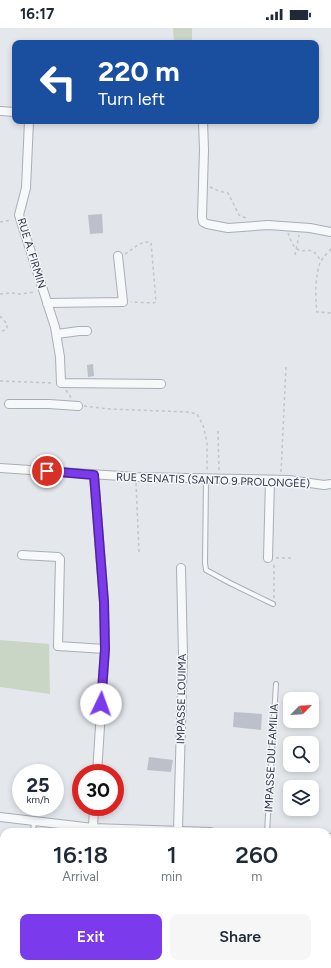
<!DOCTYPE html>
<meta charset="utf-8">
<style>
:root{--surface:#fff;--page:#f6f6f7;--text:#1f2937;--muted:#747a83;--accent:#7c3aed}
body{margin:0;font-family:Figtree,sans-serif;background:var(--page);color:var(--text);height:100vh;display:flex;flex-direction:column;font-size:15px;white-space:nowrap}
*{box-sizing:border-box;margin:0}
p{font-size:13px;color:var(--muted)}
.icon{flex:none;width:22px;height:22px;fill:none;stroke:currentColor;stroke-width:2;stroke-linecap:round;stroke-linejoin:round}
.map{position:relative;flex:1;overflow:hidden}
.side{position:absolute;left:0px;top:800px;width:331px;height:140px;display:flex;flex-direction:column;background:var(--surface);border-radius:12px 12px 0 0;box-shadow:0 2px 6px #0003}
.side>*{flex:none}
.hud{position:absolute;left:12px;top:12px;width:307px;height:84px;border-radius:8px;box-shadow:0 2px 6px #0003;background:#1a4fa0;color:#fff;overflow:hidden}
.needle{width:26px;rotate:66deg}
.fabs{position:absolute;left:283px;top:664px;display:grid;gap:8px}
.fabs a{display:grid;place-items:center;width:36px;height:36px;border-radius:8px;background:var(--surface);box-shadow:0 2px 6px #0003;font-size:20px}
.speed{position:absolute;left:12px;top:736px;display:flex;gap:8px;font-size:20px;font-weight:700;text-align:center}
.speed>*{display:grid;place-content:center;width:52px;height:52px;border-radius:50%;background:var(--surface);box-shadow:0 2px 6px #0003;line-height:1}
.speed small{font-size:10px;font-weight:400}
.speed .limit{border:6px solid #d22;background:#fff;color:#111}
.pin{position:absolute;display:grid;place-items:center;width:34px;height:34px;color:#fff;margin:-17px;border:2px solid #fff;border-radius:50%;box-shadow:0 1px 4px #0007}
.me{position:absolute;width:44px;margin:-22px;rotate:3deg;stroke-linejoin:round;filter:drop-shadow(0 0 3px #0008)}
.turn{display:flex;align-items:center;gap:14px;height:84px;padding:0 20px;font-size:18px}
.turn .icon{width:52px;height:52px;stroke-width:2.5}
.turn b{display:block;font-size:28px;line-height:34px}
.eta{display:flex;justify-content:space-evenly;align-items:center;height:68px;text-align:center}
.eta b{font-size:24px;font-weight:600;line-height:28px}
.primary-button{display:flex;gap:8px;margin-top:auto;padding:8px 20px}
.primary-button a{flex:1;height:46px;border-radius:8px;background:var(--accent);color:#fff;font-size:16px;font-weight:600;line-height:46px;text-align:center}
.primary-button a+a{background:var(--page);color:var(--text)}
.status{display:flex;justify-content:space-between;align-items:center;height:28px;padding:0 20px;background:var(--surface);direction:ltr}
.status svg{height:11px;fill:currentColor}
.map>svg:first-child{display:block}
</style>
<div class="status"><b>16:17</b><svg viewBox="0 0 49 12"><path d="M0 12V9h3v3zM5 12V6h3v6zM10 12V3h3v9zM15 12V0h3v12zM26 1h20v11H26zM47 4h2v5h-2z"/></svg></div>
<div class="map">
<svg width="331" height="940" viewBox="0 0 331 940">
<rect width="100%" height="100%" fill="#e4e7ec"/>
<g fill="#c9d6c5">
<path d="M173 0H192V15H174Z"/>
<path d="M0 612 49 616 50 666 0 659Z"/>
</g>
<g fill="#bbc0ca">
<path d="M102 186 103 205 90 206 88 187Z"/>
<path d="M93 336 94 348 88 349 87 337Z"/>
<path d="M234 684 262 686 261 702 233 699Z"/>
<path d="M149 729 173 732 171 744 147 742Z"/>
</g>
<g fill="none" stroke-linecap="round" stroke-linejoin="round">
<defs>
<g id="lane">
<path d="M206 451 205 535 206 542 230 555 273 576"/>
<path d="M33 804 34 793"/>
<path d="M267 804 276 656"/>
</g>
<g id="street">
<path d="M0 83 15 84"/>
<path d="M29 93 26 160 19 187 55 299 60 329 61 355 161 356"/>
<path d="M203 93 204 122 202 189 203 194 207 196 228 200 268 197 310 200 331 204"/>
<path d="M47 275 123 274 118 228"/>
<path d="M57 306 79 303H87"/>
<path d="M9 376H49L78 378"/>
<path d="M0 440 136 449 289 452 324 457 331 456"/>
<path d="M94 447 104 574 105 621 97 745"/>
<path d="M22 527 58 529 60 531 58 618 105 621"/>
<path d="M268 530 270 452"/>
<path d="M0 789 93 800 211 804"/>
<path d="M93 800 94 779"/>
<path d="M178 802 183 627 181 540"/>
<path d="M327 810H331"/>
<path d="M261 940V936"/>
</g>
</defs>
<use href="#lane" stroke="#a9aeb7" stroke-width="6"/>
<use href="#street" stroke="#a9aeb7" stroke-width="10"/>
<g stroke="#c2c5cb" stroke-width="1.5" stroke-dasharray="3 3" stroke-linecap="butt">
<path d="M210 159 219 163 228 165 239 187 248 191"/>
<path d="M0 194 12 192"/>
<path d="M288 205C290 210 292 217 296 220 305 228 310 214 321 233"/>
<path d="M331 221C328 225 323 229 321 233 315 244 315 271 317 284L331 285"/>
<path d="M125 226C134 221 139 213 151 214L156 274 153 275 131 274"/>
<path d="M295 227 299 207"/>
<path d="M0 266 12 265 20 266 35 264"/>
<path d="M0 288 7 296V301L0 304"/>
<path d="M0 353 54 355"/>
<path d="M66 362 72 371"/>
<path d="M84 378 109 381 188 384 197 386 203 397 207 414V443"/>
<path d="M218 403 219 443"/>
<path d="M281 444 286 339"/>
<path d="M136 455 139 524"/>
<path d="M276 530H294"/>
<path d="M274 570V534"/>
</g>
<use href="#lane" stroke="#f7f8fa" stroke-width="4"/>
<use href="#street" stroke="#f7f8fa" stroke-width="8"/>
</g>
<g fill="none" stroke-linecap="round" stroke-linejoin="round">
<defs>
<path id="route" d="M47 443 94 447 104 574 105 621 101 676"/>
</defs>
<use href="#route" stroke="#51269a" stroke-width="10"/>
<use href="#route" stroke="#7c3aed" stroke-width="7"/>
</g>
<g text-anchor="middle" stroke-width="3" stroke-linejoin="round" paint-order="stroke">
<g font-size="11" fill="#2b3445" stroke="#f4f6f9">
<text transform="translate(32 225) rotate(73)" y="4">RUE A. FIRMIN</text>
<text transform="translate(213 452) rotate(2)" y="4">RUE SENATIS (SANTO 9 PROLONGÉE)</text>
<text transform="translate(181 671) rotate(-89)" y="4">IMPASSE LOUIMA</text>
<text transform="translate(271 730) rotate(-87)" y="4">IMPASSE DU FAMILIA</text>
</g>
</g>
</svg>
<div class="fabs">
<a><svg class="needle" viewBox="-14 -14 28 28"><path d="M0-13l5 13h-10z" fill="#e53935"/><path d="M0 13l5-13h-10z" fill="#747a83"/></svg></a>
<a><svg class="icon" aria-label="search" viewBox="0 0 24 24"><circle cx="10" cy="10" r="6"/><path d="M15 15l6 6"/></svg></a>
<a><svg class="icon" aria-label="layers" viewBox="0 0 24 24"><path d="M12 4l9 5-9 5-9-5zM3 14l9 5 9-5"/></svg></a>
</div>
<div class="speed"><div>25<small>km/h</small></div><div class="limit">30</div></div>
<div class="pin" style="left:47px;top:443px;background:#d93025"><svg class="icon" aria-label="arrive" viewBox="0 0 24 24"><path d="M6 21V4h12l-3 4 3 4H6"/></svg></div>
<svg class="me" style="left:101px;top:676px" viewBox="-20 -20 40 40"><circle r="19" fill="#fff"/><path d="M0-13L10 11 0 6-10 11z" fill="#7c3aed"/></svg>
<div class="hud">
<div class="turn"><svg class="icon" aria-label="left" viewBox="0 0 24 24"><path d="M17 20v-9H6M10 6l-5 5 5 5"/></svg><div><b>220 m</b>Turn left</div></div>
</div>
<section class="side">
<div class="eta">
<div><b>16:18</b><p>Arrival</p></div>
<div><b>1</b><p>min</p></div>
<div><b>260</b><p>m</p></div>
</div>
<div class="primary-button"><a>Exit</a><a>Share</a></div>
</section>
</div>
